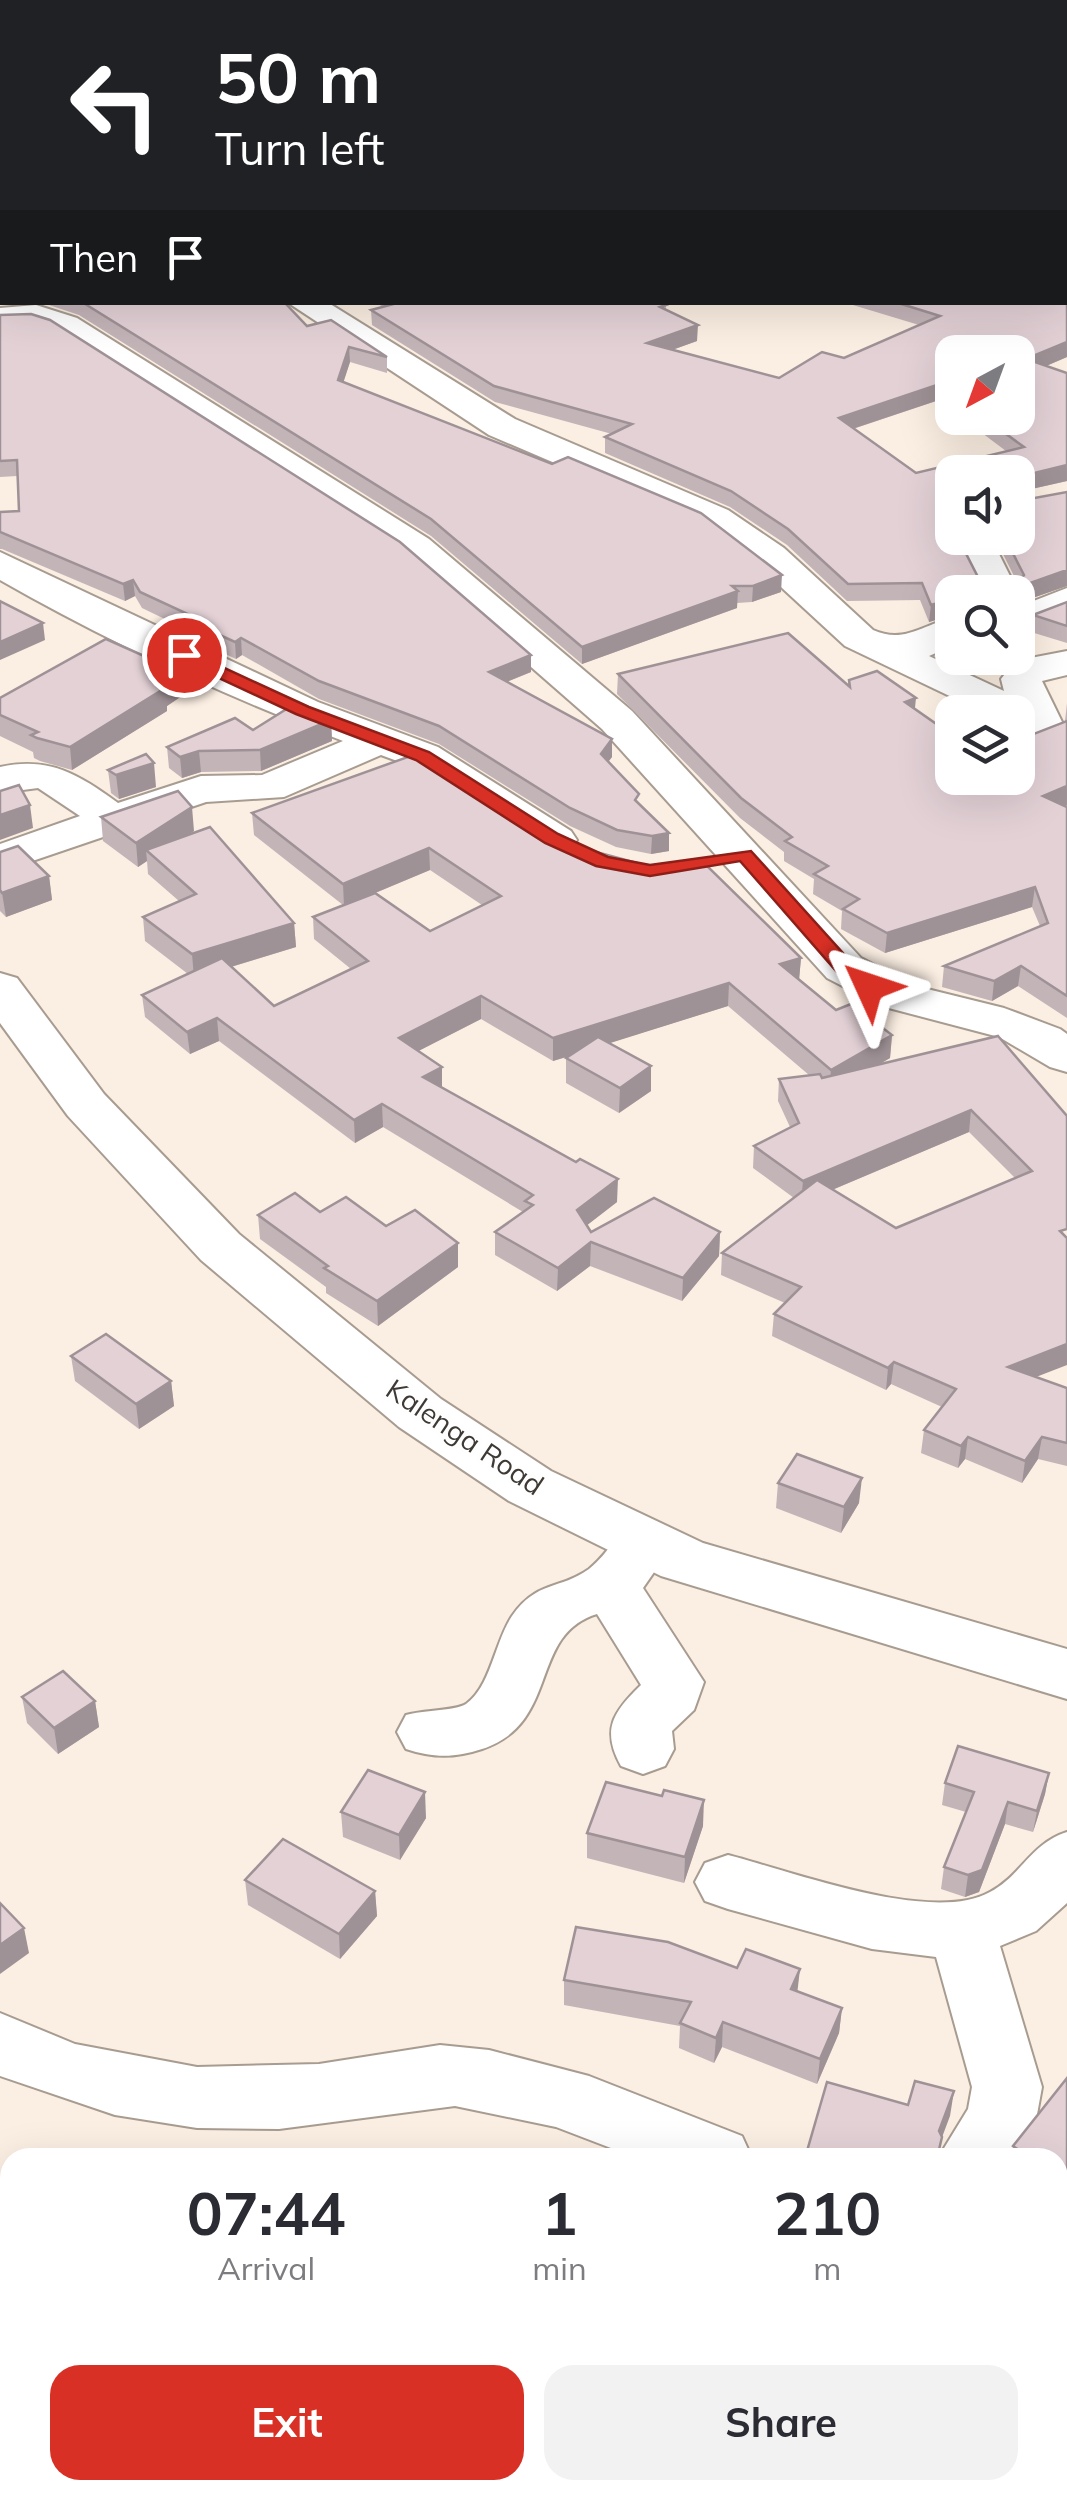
<!DOCTYPE html>
<style>
:root{--surface:#fff;--page:#f2f2f3;--text:#2b2b33;--muted:#7c7c81;--accent:#d93025}
body{margin:0;font-family:Mulish,sans-serif;background:var(--page);color:var(--text);height:100vh;display:flex;flex-direction:column;font-size:38px;white-space:nowrap}
*{box-sizing:border-box;margin:0}
p{font-size:32px;color:var(--muted)}
.icon{flex:none;width:55px;height:55px;fill:none;stroke:currentColor;stroke-width:2;stroke-linecap:round;stroke-linejoin:round}
.map{position:relative;flex:1;overflow:hidden}
.sheet{position:absolute;left:0px;top:2148px;width:1068px;height:352px;display:flex;flex-direction:column;background:var(--surface);border-radius:30px 30px 0 0;box-shadow:0 10px 40px #0002}
.sheet>*{flex:none}
.top-card{position:absolute;left:0px;top:0px;width:1068px;height:305px;box-shadow:0 10px 40px #0002;background:#202124;color:#fff;overflow:hidden}
.needle{width:65px;rotate:221deg}
.fabs{position:absolute;left:935px;top:335px;display:grid;gap:20px}
.fabs a{display:grid;place-items:center;width:100px;height:100px;border-radius:20px;background:var(--surface);box-shadow:0 10px 40px #0002;font-size:50px}
.pin{position:absolute;display:grid;place-items:center;width:85px;height:85px;color:#fff;margin:-42px;border:5px solid #fff;border-radius:50%;box-shadow:0 2px 10px #0007}
.me{position:absolute;width:110px;margin:-55px;rotate:312deg;stroke-linejoin:round;filter:drop-shadow(0 0 8px #0008)}
.turn{display:flex;align-items:center;gap:35px;height:210px;padding:0 50px;font-size:45px}
.turn .icon{width:130px;height:130px;stroke-width:2.5}
.turn b{display:block;font-size:70px;line-height:85px}
.then{display:flex;align-items:center;height:95px;padding:0 50px;background:#0003;gap:20px;font-size:38px}
.eta{display:flex;justify-content:space-evenly;align-items:center;height:170px;text-align:center}
.eta b{font-size:60px;font-weight:700;line-height:70px}
.cta{display:flex;gap:20px;margin-top:auto;padding:20px 50px}
.cta a{flex:1;height:115px;border-radius:30px;background:var(--accent);color:#fff;font-size:40px;font-weight:700;line-height:115px;text-align:center}
.cta a+a{background:var(--page);color:var(--text)}
.map>svg:first-child{display:block}
</style>
<div class="map">
<svg width="1067" height="2499" viewBox="0 0 1067 2499">
<rect width="100%" height="100%" fill="#fbeee2"/>
<g fill="none" stroke-linecap="round" stroke-linejoin="round">
<defs>
<g id="minor">
<rect x="1065" y="169" width="2" height="19"/>
<path d="M287 302H327L515 419 728 510 784 548 873 630C904 644 922 625 952 618V646L929 656 1004 691 1001 679 1015 661 1067 651V675L1042 681 1064 726 1058 735 1043 739 1028 735 1022 723 1018 724V712H983L845 646 756 564 702 526 489 435Z"/>
<path d="M36 305 77 318 429 539 632 711 861 958 915 986 1004 1008 1060 1029 1067 1034V1072L1050 1067 999 1037 881 1006 827 978 602 729 403 555 53 332 33 325 0 328V308Z"/>
<path d="M953 538H991L1018 592V593L980 592Z"/>
<path d="M0 552 318 702 438 747 571 831 577 840 571 849 555 853 539 849 408 765 381 755 284 797 206 802 0 872V844L80 816 38 788 0 793V767C50 756 79 775 118 803L201 776 262 775 343 741C226 696 108 642 0 580Z"/>
<path d="M1067 588V614L1018 633V607Z"/>
<path d="M646 1521 667 1527 675 1542 643 1588 704 1682 694 1710 672 1731 674 1749 665 1766 643 1774 621 1766C601 1730 613 1712 641 1685L597 1614C528 1635 561 1723 482 1749 455 1758 433 1758 406 1749L397 1732 406 1715C422 1710 455 1711 466 1704 491 1686 495 1641 512 1616 537 1580 560 1590 589 1569 613 1550 614 1530 646 1521Z"/>
<path d="M1067 1832V1903L1036 1931 1000 1946 1042 2087 1036 2120 1015 2158H938L968 2109 972 2087 936 1957 872 1949 728 1909 705 1901 695 1882 705 1863 728 1855C791 1871 932 1925 990 1892 1022 1875 1030 1844 1067 1832Z"/>
<path d="M0 2013 75 2044 197 2067 319 2064 440 2045 489 2050 589 2076 742 2136 752 2158H637L556 2127 455 2106 279 2129 197 2128 115 2115 0 2076Z"/>
<path d="M1058 2288 1067 2292V2365L1058 2361Z"/>
</g>
<path id="major" d="M0 973 17 978 104 1094 239 1234 441 1399 551 1471 703 1543 1067 1649V1699L661 1576 509 1501 399 1427 201 1260 68 1116 0 1023Z"/>
</defs>
<use href="#minor" stroke="#a89c91" stroke-width="4"/>
<use href="#major" stroke="#a89c91" stroke-width="4"/>
<use href="#minor" fill="#fff" fill-rule="evenodd"/>
<use href="#major" fill="#fff" fill-rule="evenodd"/>
</g>
<g fill="#c3b4b8" fill-rule="evenodd">
<path d="M1067 297V357L1046 366 1067 481 1018 492 952 472V538L978 577 1016 580 995 538H1018L1067 586 1018 603 952 592V615L929 622 920 600 847 601 787 545 730 507 605 453V437L612 434 495 402 372 325 371 310 383 307 375 302H660L666 305V310L697 341 672 350 779 378 844 358 919 325 843 302H1065ZM952 352 1018 418H962L1006 451 916 473 853 429 939 400 952 410Z"/>
<path d="M40 302H284L307 326 387 357V373L350 362 343 382 781 592 752 602 737 603V608L582 664 431 536 79 315Z"/>
<path d="M0 315 531 672 507 682 612 739V757L608 762 639 803 669 833V851L651 854 616 847 570 826 439 744 319 699 242 655 236 659 201 643 200 636 142 608 135 596 125 601 2 549H0V512L19 511 17 476 0 477Z"/>
<path d="M1067 602V643L1031 632 1033 615Z"/>
<path d="M952 632V658H989L987 673 976 674 942 654 944 637Z"/>
<path d="M618 674 848 685 849 680 915 709 952 778 1065 721 1067 703V805L1065 806 1067 807V1018L1018 986 992 1001 942 987 944 966 1040 926 1032 907 885 953 841 929 842 911 813 894 814 879 784 861V852L740 818 617 694Z"/>
<path d="M198 685 167 706V711L72 770 40 761 34 758 33 752 0 736V698Z"/>
<path d="M331 720 332 741 261 771 201 772 182 778 169 768 167 747 253 730Z"/>
<path d="M108 770 156 787 119 799 111 793Z"/>
<path d="M252 813 574 846 801 958 799 980 836 1010 892 1035 890 1058 880 1064 1067 1116 1036 1377 1067 1388V1466L1038 1459 1022 1483 965 1459 958 1468 921 1453 924 1430 942 1407 891 1384 886 1390 772 1336 774 1314 785 1303 721 1275 722 1253 794 1198 753 1168 754 1146 790 1127 778 1101 779 1079 809 1075 728 1006 609 1043 651 1066V1091L619 1113 566 1083V1058L570 1056 553 1061 481 1019 418 1051 442 1088 617 1202 587 1225 591 1232H720L719 1256 682 1301 590 1266 557 1291 495 1255V1232L523 1212 383 1127 355 1143 219 1041 190 1054 145 1017 142 995 188 974 145 941 143 917 179 901 148 874 147 861 138 867 103 841 101 817 194 831 188 835 294 923 296 947 231 967 274 1006 351 969 314 939 313 917 343 905 254 835ZM430 870 482 905 430 931 375 893ZM969 1132 1015 1178 896 1228 832 1190Z"/>
<path d="M0 852 49 876 52 900 6 917 0 911Z"/>
<path d="M320 1212 458 1243V1267L378 1326 326 1293V1287L260 1239 258 1215Z"/>
<path d="M71 1356 171 1381 174 1406 139 1429 75 1381Z"/>
<path d="M778 1483 859 1503 841 1533 776 1508Z"/>
<path d="M22 1697 95 1701 99 1727 58 1754 27 1723Z"/>
<path d="M1049 1773 1045 1794 1033 1832 1005 1824 979 1892 965 1897 941 1889 944 1867 966 1812 942 1805 945 1783Z"/>
<path d="M341 1812 426 1818 400 1860 343 1837Z"/>
<path d="M703 1826 684 1883 587 1858V1833Z"/>
<path d="M245 1880 375 1891 377 1916 340 1959 248 1905Z"/>
<path d="M564 1980 798 1991 842 2008 839 2033 817 2084 722 2047 714 2063 679 2048 680 2026 564 2005Z"/>
<path d="M1067 2078V2210L1058 2204V2158H1011L1013 2146Z"/>
<path d="M264 2490H399L400 2499H266Z"/>
<path d="M560 2490H658L651 2499H572Z"/>
<path d="M815 2490H1030L1042 2499H830Z"/>
</g>
<g fill="#9f9296">
<path d="M0 290H2V302H26L0 305Z"/>
<path d="M698 325 697 341 647 359V343Z"/>
<path d="M1067 342V357L1025 375 1026 359Z"/>
<path d="M349 347 350 362 339 396 338 380Z"/>
<path d="M940 384 939 400 837 434 839 418Z"/>
<path d="M1067 465V481L1018 492V477Z"/>
<path d="M1067 570V586L1018 603 1019 587Z"/>
<path d="M782 575 781 592 752 602 753 586Z"/>
<path d="M133 580 135 596 125 601 123 584Z"/>
<path d="M738 591 737 608 582 664V647Z"/>
<path d="M952 599V615L929 622 931 605Z"/>
<path d="M43 623 45 640 0 660V642Z"/>
<path d="M241 638 242 655 236 659 235 642Z"/>
<path d="M531 655V672L489 689V672Z"/>
<path d="M196 662 198 685 167 706V711L72 770 70 747Z"/>
<path d="M916 698 914 717 905 702Z"/>
<path d="M331 720 332 741 261 771 260 750Z"/>
<path d="M612 739V757L601 771V754Z"/>
<path d="M199 751 201 772 182 778 180 757Z"/>
<path d="M154 763 156 787 119 799 116 775Z"/>
<path d="M1067 786V805L1041 816 1043 796Z"/>
<path d="M30 805 33 828 0 840V815Z"/>
<path d="M192 807 194 831 154 857 146 850 147 861 138 867 136 843Z"/>
<path d="M669 833V851L651 854 652 836Z"/>
<path d="M429 848 430 870 344 906 343 884Z"/>
<path d="M49 876 52 900 6 917 2 893Z"/>
<path d="M1035 887 1032 907 885 953 887 933Z"/>
<path d="M294 923 296 947 194 978 192 954Z"/>
<path d="M801 958 799 980 780 964Z"/>
<path d="M1021 966 1018 986 992 1001 994 981Z"/>
<path d="M729 983 728 1006 553 1061V1038Z"/>
<path d="M481 996V1019L399 1061V1038Z"/>
<path d="M217 1018 219 1041 190 1054 187 1032Z"/>
<path d="M892 1035 890 1058 829 1093 831 1070Z"/>
<path d="M651 1066V1091L619 1113 620 1088Z"/>
<path d="M442 1067V1090L423 1077Z"/>
<path d="M382 1104 383 1127 355 1143 354 1120Z"/>
<path d="M971 1110 969 1132 801 1203 803 1181Z"/>
<path d="M618 1179 617 1202 577 1233V1210Z"/>
<path d="M720 1232 719 1256 682 1301 683 1278Z"/>
<path d="M591 1242 590 1266 557 1291 558 1268Z"/>
<path d="M458 1243V1267L378 1326 377 1301Z"/>
<path d="M1067 1344V1365L1005 1389 1008 1367Z"/>
<path d="M894 1362 891 1384 886 1390 888 1368Z"/>
<path d="M171 1381 174 1406 139 1429 136 1404Z"/>
<path d="M968 1437 965 1459 958 1468 961 1446Z"/>
<path d="M1042 1437 1038 1459 1022 1483 1025 1461Z"/>
<path d="M862 1478 859 1503 841 1533 844 1507Z"/>
<path d="M95 1701 99 1727 58 1754 54 1728Z"/>
<path d="M1049 1773 1045 1794 1033 1832 1037 1811Z"/>
<path d="M425 1792 426 1818 400 1860 399 1835Z"/>
<path d="M704 1800 703 1826 684 1883 685 1857Z"/>
<path d="M1008 1802 1005 1824 979 1892 965 1897 968 1875Z"/>
<path d="M375 1891 377 1916 340 1959 339 1934Z"/>
<path d="M24 1928 29 1953 0 1974V1945Z"/>
<path d="M800 1969 797 1995 791 1989Z"/>
<path d="M842 2008 839 2033 817 2084 820 2059Z"/>
<path d="M723 2022 722 2047 714 2063 716 2038Z"/>
<path d="M954 2091 950 2116 935 2156 939 2131Z"/>
<path d="M390 2490H399L400 2499H382Z"/>
<path d="M640 2490H658L651 2499H633Z"/>
</g>
<g fill="#e3d1d6" stroke="#9f9296" stroke-width="2.5" fill-rule="evenodd">
<path d="M0 0H44L50 2H2V145L0 143Z"/>
<path d="M2 164V290H0V165Z"/>
<path d="M1065 296 1067 297V342L1026 359 1067 373V465L1018 477V472H952L951 523 952 538H958L978 577 1020 580 1024 575 1005 538H1018V501L1067 492V570L1019 587 1018 598V592H952V599L931 605 922 583 848 584 788 529 731 491 605 437 632 424 494 386 371 310 401 302H660L666 305 660 307 698 325 647 343 779 378 822 352 844 358 940 316 895 302H1065ZM952 352H1018V418H984L1024 447 916 473 839 418 940 384 952 394Z"/>
<path d="M82 302H284L307 326 331 320 387 357 349 347 338 380 552 464 568 457 701 513 782 575 753 586H732L738 591 582 647 431 519Z"/>
<path d="M31 314 50 320 400 542 531 655 489 672 612 739 601 754 639 794 635 800 669 833 652 836 617 830 570 808 439 726 319 681 241 638 235 642 200 626 205 622 140 592 133 580 123 584 0 532V512L19 511 17 460 0 461V315Z"/>
<path d="M0 601 43 623 0 642Z"/>
<path d="M1067 602V626L1033 615Z"/>
<path d="M952 632V642L944 637Z"/>
<path d="M788 633 850 687 849 680 877 671 916 698 905 702 952 735V778H1018V740L1067 721V786L1043 796 1067 807V996L1021 966 994 981 944 966 1048 923 1035 887 887 933 843 909 859 899 814 874 828 866 785 841 792 837 741 798 618 674Z"/>
<path d="M106 639 144 656 160 645 196 662 160 686 165 688 70 747 37 738 31 735 38 732 0 715V698Z"/>
<path d="M293 705 331 720 260 750 199 751 180 757 167 747 235 718 253 730Z"/>
<path d="M146 754 154 763 116 775 108 770Z"/>
<path d="M416 754 574 846 648 866 700 859 801 958 780 964 836 1010 851 1004 892 1035 831 1070 729 983 553 1038 481 996 399 1038 442 1067 423 1077 576 1162 580 1159 618 1179 577 1210 591 1232 654 1198 720 1232 683 1278 591 1242 558 1268 495 1232 533 1205 525 1201 533 1195 382 1104 354 1120 217 1018 187 1032 142 995 222 958 274 1006 368 961 313 917 375 893 430 931 501 896 429 848 343 884 252 813Z"/>
<path d="M19 785 30 805 0 815V791Z"/>
<path d="M178 791 192 807 136 843 101 817Z"/>
<path d="M210 827 294 923 192 954 143 917 196 894 146 850Z"/>
<path d="M18 846 49 876 2 893 0 890V852Z"/>
<path d="M998 1036 1067 1116V1229L1060 1231 1067 1238V1344L1008 1367 1067 1388V1443L1042 1437 1025 1461 968 1437 961 1446 924 1430 956 1389 894 1362 888 1368 774 1314 801 1287 722 1253 817 1180 896 1228 1032 1171 971 1110 803 1181 754 1146 799 1123 779 1079 820 1074 822 1078Z"/>
<path d="M598 1037 651 1066 620 1088 566 1058Z"/>
<path d="M295 1193 320 1212 346 1197 386 1226 415 1210 458 1243 377 1301 324 1268 328 1266 258 1215Z"/>
<path d="M106 1334 171 1381 136 1404 71 1356Z"/>
<path d="M797 1454 862 1478 844 1507 778 1483Z"/>
<path d="M63 1671 95 1701 54 1728 22 1697Z"/>
<path d="M958 1746 1049 1773 1037 1811 1008 1802 982 1870 968 1875 944 1867 974 1792 945 1783Z"/>
<path d="M368 1770 425 1792 399 1835 341 1812Z"/>
<path d="M606 1782 662 1796 664 1790 704 1800 685 1857 587 1833Z"/>
<path d="M283 1839 375 1891 339 1934 245 1880Z"/>
<path d="M0 1903 24 1928 0 1945Z"/>
<path d="M576 1927 668 1942 737 1968 746 1949 800 1969 791 1989 842 2008 820 2059 723 2022 716 2038 680 2023 691 2002 564 1980Z"/>
<path d="M1067 2078V2182L1058 2175V2158H1030L1013 2146Z"/>
<path d="M915 2081 954 2091 939 2131 942 2137 937 2158H805L827 2082 908 2105Z"/>
<path d="M277 2490H390L382 2499H287Z"/>
<path d="M591 2490H640L633 2499H602Z"/>
<path d="M710 2490H743L762 2499H706Z"/>
<path d="M857 2490H1030L1042 2499H872Z"/>
</g>
<path fill="#d93025" stroke="#8d1f18" stroke-width="2.5" d="M178 652H190L309 707 429 752 558 834 608 857 650 865 751 851 852 963 879 987 862 991 837 972 740 861 650 876 596 866 545 843 416 760 296 714 178 659Z"/>
<g text-anchor="middle" stroke-width="8" stroke-linejoin="round" paint-order="stroke">
<g font-size="28" fill="#3e3934" stroke="#fefefe">
<text transform="translate(465 1437) rotate(34)" y="10">Kalenga Road</text>
</g>
</g>
</svg>
<div class="fabs">
<a><svg class="needle" viewBox="-14 -14 28 28"><path d="M0-13l5 13h-10z" fill="#e53935"/><path d="M0 13l5-13h-10z" fill="#7c7c81"/></svg></a>
<a><svg class="icon" aria-label="sound" viewBox="0 0 24 24"><path d="M4 9h4l5-4v14l-5-4H4zM17 9q2 3 0 6"/></svg></a>
<a><svg class="icon" aria-label="search" viewBox="0 0 24 24"><circle cx="10" cy="10" r="6"/><path d="M15 15l6 6"/></svg></a>
<a><svg class="icon" aria-label="layers" viewBox="0 0 24 24"><path d="M12 4l9 5-9 5-9-5zM3 14l9 5 9-5"/></svg></a>
</div>
<div class="pin" style="left:184px;top:655px;background:#d93025"><svg class="icon" aria-label="arrive" viewBox="0 0 24 24"><path d="M6 21V4h12l-3 4 3 4H6"/></svg></div>
<svg class="me" style="left:869px;top:987px" viewBox="-20 -20 40 40"><path d="M0-17L14 15 0 8-14 15z" fill="#d93025" stroke="#fff" stroke-width="4"/></svg>
<div class="top-card">
<div class="turn"><svg class="icon" aria-label="left" viewBox="0 0 24 24"><path d="M17 20v-9H6M10 6l-5 5 5 5"/></svg><div><b>50 m</b>Turn left</div></div>
<div class="then">Then<svg class="icon" aria-label="arrive" viewBox="0 0 24 24"><path d="M6 21V4h12l-3 4 3 4H6"/></svg></div>
</div>
<section class="sheet">
<div class="eta">
<div><b>07:44</b><p>Arrival</p></div>
<div><b>1</b><p>min</p></div>
<div><b>210</b><p>m</p></div>
</div>
<div class="cta"><a>Exit</a><a>Share</a></div>
</section>
</div>
